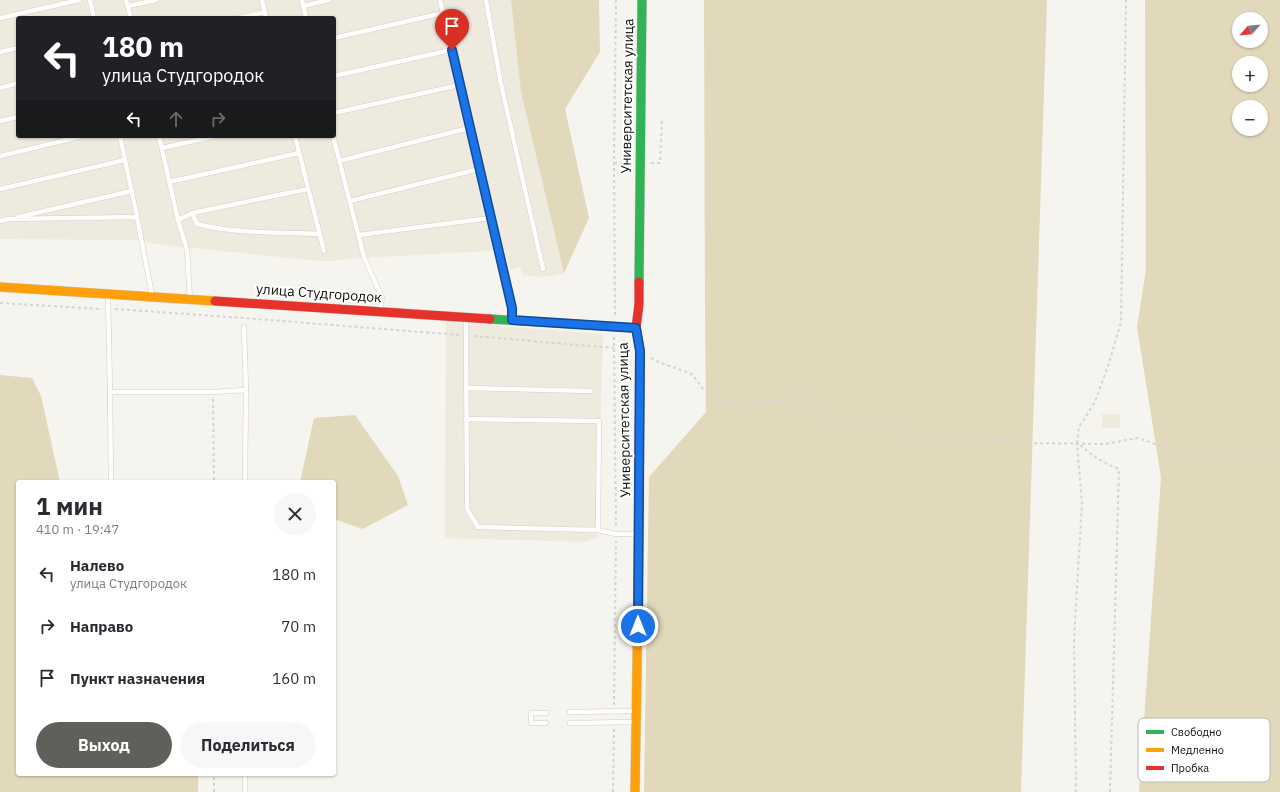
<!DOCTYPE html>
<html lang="ru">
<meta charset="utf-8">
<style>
:root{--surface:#fff;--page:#f7f7f7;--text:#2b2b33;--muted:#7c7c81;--accent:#615f5a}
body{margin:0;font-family:"IBM Plex Sans",sans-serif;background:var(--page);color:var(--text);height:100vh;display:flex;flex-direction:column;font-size:15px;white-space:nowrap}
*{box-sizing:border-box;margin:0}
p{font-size:13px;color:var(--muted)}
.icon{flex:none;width:22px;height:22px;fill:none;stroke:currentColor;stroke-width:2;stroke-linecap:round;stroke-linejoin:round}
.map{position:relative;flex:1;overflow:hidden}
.side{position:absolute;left:16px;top:480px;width:320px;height:296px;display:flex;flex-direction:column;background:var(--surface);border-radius:4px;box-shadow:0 1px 3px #0004}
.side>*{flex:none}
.hud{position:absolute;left:16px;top:16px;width:320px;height:122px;border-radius:4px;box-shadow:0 1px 3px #0004;background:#202124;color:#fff;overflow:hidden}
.needle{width:26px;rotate:243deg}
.fabs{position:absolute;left:1232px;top:12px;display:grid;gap:8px}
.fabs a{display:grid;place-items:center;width:36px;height:36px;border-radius:50%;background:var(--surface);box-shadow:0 1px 3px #0004;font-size:20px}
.pin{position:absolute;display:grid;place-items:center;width:34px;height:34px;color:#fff;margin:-41px -17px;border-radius:50% 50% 50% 0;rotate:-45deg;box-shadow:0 0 4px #0007}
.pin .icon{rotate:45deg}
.me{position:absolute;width:44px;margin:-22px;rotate:0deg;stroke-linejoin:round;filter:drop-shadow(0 0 3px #0008)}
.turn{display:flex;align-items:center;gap:14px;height:84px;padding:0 20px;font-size:18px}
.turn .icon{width:52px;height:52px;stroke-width:2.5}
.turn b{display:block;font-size:28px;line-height:34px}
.lanes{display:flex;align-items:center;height:38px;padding:0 20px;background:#0003;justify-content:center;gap:20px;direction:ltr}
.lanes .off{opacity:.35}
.round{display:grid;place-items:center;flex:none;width:42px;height:42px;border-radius:21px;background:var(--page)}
.summary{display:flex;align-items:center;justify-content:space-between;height:68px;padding:0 20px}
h1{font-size:24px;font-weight:700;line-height:30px}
.primary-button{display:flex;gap:8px;margin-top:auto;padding:8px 20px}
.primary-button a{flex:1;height:46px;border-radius:24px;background:var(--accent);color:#fff;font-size:16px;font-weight:700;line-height:46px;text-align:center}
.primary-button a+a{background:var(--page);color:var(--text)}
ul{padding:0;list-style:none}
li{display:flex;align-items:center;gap:12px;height:52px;padding:0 20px}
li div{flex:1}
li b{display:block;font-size:15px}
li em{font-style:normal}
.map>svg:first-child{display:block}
</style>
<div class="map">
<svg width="1280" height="792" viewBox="0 0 1280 792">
<rect width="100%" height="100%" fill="#f6f4ee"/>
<g fill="#eeeadd" fill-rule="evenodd">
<path d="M0 0H511L521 92 564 273 552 276 536 277 523 275 520 267 510 270 505 250 344 259 334 261H319L164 245 134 240 0 239ZM18 18H334V136H18Z"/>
<path d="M446 322 603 334 597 538 585 542 445 538Z"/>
<rect x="1102" y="414" width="18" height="14"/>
</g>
<g fill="#e2d8bb" fill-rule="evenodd">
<path d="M511 0H599L600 52 565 109 589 218 564 273 521 92Z"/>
<path d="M704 0H1047L1021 792H644L649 477 706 412 705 310Z"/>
<path d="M1145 0H1280V792H1139L1161 477 1137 327 1146 269ZM1239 19H1261V41H1239ZM1239 63H1261V85H1239ZM1239 107H1261V129H1239Z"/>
<path d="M0 375 32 378 41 396 60 482H18V774H198V792H0Z"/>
<path d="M355 415 398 476 408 505 363 529 334 519V482H300L314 418Z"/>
</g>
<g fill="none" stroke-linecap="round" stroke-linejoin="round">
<defs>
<g id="lane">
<path d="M90 0 94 18"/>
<path d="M126 0 131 18"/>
<path d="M262 0 266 18"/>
<path d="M302 0 306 18"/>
<path d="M440 0 512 308V318"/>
<path d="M486 0 501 84 543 269"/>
<path d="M128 6 156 0"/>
<path d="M303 6 329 0"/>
<path d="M0 18 79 0"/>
<path d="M239 18 265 12"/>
<path d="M334 38 443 13"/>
<path d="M0 52 18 48"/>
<path d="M334 76 451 50"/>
<path d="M0 88 18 83"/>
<path d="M334 113 459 85"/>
<path d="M0 121 18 117"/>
<path d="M120 136 137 217"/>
<path d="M159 136 178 220 187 250 190 299"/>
<path d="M295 136 324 251"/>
<path d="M333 136 364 257 382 298 380 310"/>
<path d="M162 148 216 136"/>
<path d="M0 156 83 136"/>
<path d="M339 161 469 128"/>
<path d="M169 182 299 153"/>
<path d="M0 189 125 160"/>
<path d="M350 201 479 169"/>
<path d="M192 213 197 224C237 234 279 232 320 234"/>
<path d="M18 217 132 191"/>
<path d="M178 220 192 213 308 189"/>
<path d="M0 221 9 219 137 217 152 295"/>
<path d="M359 235 490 218"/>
<path d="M108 295 110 392"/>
<path d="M466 319 467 509 478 527 598 530 599 421 466 419"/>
<path d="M244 327 246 390 245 482"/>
<path d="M466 388 591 391"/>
<path d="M111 482 110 392H213L246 390"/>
<path d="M598 530 616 534H638"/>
<path d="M570 712 635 711"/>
<path d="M546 713H531V723H546"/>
<path d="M570 723 636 722"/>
<path d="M245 774V792"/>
</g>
<g id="fast">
<path d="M639 282 642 0"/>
<path d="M490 319 636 328"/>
</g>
<g id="slow">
<path d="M0 287 215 301"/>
<path d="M635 792 638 603"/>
</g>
<g id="jam">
<path d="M215 301 490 319"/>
<path d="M638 603 640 351 636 328 639 304V282"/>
</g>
</defs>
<use href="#lane" stroke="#d0cfca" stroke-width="5.5"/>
<use href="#fast" stroke="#d0cfca" stroke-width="10"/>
<use href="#slow" stroke="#d0cfca" stroke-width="10"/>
<use href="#jam" stroke="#d0cfca" stroke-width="10"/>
<g stroke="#d4d4d2" stroke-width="2" stroke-dasharray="3 3" stroke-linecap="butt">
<path d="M614 163H629"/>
<path d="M651 163H660L662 119"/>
<path d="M0 303 100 309"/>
<path d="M115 309 244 318 459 335"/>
<path d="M615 315 614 163 616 0"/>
<path d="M474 336 614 348"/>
<path d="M614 337 616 527"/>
<path d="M651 358 661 363 692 374 703 389 726 403 800 399 829 424 1023 443 1105 444 1138 438 1181 453 1240 451 1280 452"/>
<path d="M213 399 214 482"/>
<path d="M614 705 616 541"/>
<path d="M214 792V774"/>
<path d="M613 792 614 729"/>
<path d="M1075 792 1076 790 1074 639 1082 503 1077 443"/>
<path d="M1110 792 1119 469C1101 462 1091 455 1077 442L1079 427 1095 402 1109 363 1121 322 1126 0"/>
</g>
<use href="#lane" stroke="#fefdfc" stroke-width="4.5"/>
<use href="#fast" stroke="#30b455" stroke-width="9"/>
<use href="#slow" stroke="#ff9f0a" stroke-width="9"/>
<use href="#jam" stroke="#e5322d" stroke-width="9"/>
</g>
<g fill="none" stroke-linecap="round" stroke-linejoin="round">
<defs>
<path id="route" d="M452 50 512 308V320L636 328 640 351 638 626"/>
</defs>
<use href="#route" stroke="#114b97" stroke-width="10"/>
<use href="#route" stroke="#1a73e8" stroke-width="7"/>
</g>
<g text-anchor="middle" stroke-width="4" stroke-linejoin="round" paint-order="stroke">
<g font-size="14" fill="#110f0b" stroke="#fff">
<text transform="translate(627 96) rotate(-89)" y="5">Университетская улица</text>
<text transform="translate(319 293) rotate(4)" y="5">улица Студгородок</text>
<text transform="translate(624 420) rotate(-91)" y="5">Университетская улица</text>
</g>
</g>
<rect x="1138" y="718" width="132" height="64" rx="6" fill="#fff" stroke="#b8b7b6" stroke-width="1"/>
<rect x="1146" y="730" width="18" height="4" fill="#30b455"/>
<rect x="1146" y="748" width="18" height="4" fill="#ff9f0a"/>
<rect x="1146" y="766" width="18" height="4" fill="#e5322d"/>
<g font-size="11" fill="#110f0b">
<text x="1171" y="736">Свободно</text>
<text x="1171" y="754">Медленно</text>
<text x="1171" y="772">Пробка</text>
</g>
</svg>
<div class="fabs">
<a><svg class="needle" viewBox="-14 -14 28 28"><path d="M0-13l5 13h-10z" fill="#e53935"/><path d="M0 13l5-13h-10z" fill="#7c7c81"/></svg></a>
<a>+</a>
<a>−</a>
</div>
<div class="pin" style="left:452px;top:50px;background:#d93025"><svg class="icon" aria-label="arrive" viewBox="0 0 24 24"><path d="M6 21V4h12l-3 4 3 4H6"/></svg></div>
<svg class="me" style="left:638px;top:626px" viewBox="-20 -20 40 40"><circle r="17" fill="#1a73e8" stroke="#fff" stroke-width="3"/><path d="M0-11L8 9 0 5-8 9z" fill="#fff"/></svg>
<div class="hud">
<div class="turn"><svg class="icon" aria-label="left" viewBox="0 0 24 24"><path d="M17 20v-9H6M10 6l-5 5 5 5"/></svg><div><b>180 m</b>улица Студгородок</div></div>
<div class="lanes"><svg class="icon" aria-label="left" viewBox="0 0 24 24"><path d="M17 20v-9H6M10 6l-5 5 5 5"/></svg><svg class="icon off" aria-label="ahead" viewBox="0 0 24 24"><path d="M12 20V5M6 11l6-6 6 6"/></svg><svg class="icon off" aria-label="right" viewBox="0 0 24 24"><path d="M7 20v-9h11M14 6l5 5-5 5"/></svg></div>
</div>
<section class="side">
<div class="summary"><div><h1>1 мин</h1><p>410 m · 19:47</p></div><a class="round"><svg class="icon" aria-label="close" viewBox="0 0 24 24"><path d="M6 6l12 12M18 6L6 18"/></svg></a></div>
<ul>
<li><svg class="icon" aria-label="left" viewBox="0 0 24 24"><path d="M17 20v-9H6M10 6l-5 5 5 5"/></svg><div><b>Налево</b><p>улица Студгородок</p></div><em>180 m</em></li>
<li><svg class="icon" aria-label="right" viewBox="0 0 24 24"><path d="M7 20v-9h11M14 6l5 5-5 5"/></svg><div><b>Направо</b></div><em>70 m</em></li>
<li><svg class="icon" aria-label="arrive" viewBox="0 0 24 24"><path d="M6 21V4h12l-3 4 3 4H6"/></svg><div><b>Пункт назначения</b></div><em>160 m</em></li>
</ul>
<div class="primary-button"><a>Выход</a><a>Поделиться</a></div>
</section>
</div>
